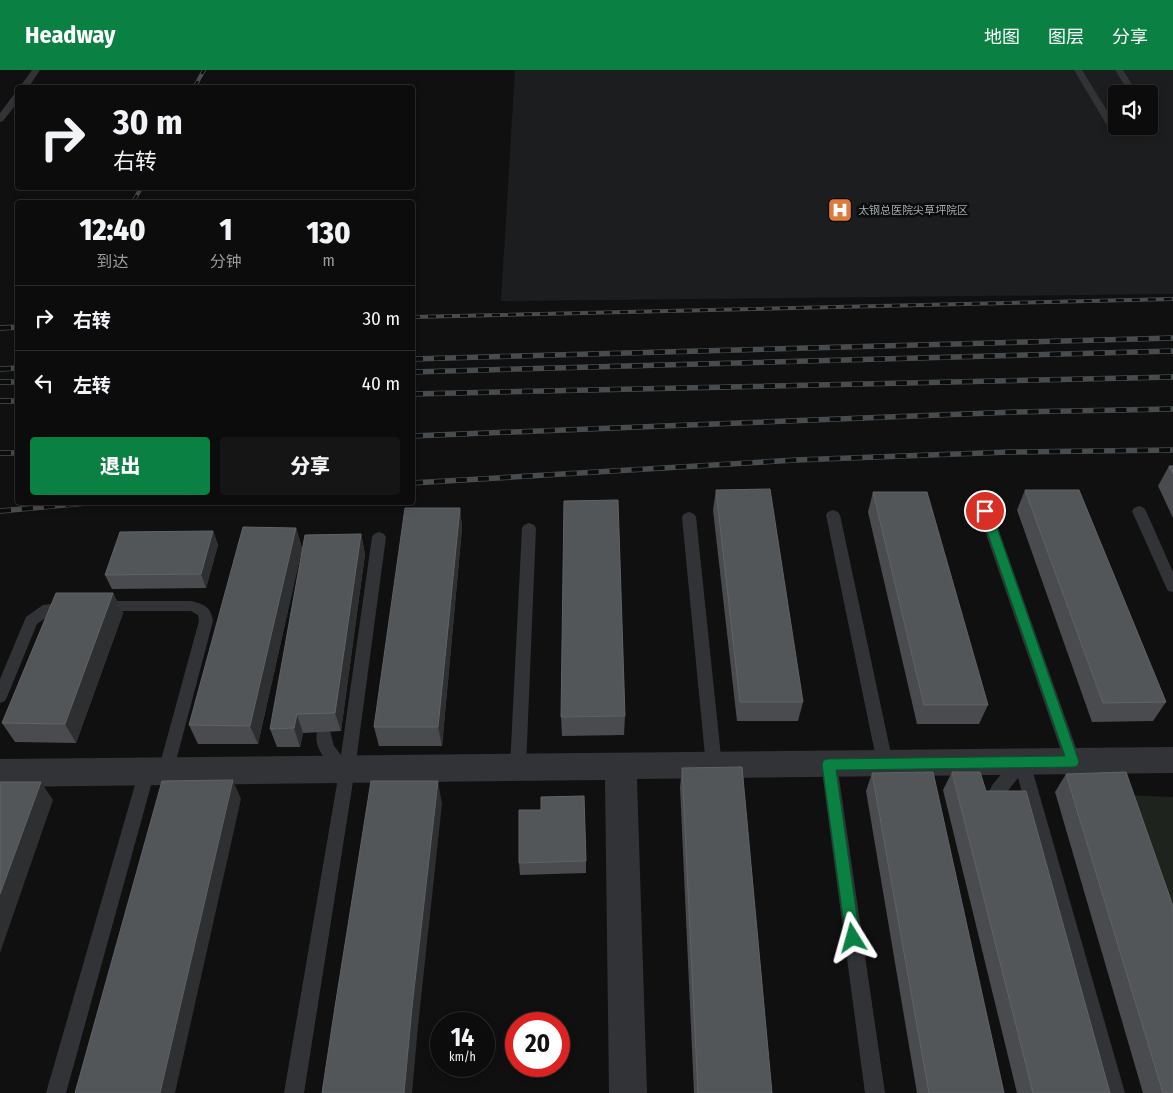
<!DOCTYPE html>
<html lang="zh">
<meta charset="utf-8">
<style>
:root{--surface:#0c0c0d;--page:#151516;--text:#f1f3f6;--muted:#9a9b9d;--line:#2c2c2e;--accent:#0b8043}
body{margin:0;font-family:"Fira Sans Condensed","Noto Sans SC",sans-serif;background:var(--page);color:var(--text);height:100vh;display:flex;flex-direction:column;font-size:19px;white-space:nowrap}
*{box-sizing:border-box;margin:0}
p{font-size:16px;color:var(--muted)}
.icon{flex:none;width:28px;height:28px;fill:none;stroke:currentColor;stroke-width:2;stroke-linecap:round;stroke-linejoin:round}
.map{position:relative;flex:1;overflow:hidden}
.details{position:absolute;left:15px;top:130px;width:400px;height:305px;display:flex;flex-direction:column;background:var(--surface);border-radius:5px;box-shadow:0 2px 8px #0003,0 0 0 1px var(--line)}
.details>*{flex:none}
.top-card{position:absolute;left:15px;top:15px;width:400px;height:105px;border-radius:5px;box-shadow:0 2px 8px #0003,0 0 0 1px var(--line);background:#0c0c0d;color:var(--text);overflow:hidden}
.buttons{position:absolute;left:1108px;top:15px;display:grid;gap:10px}
.buttons a{display:grid;place-items:center;width:50px;height:50px;border-radius:5px;background:var(--surface);box-shadow:0 2px 8px #0003,0 0 0 1px var(--line);font-size:25px}
.speed{position:absolute;left:430px;top:942px;display:flex;gap:10px;font-size:25px;font-weight:700;text-align:center}
.speed>*{display:grid;place-content:center;width:65px;height:65px;border-radius:50%;background:var(--surface);box-shadow:0 2px 8px #0003,0 0 0 1px var(--line);line-height:1}
.speed small{font-size:12px;font-weight:400}
.speed .limit{border:8px solid #d22;background:#fff;color:#111}
.pin{position:absolute;display:grid;place-items:center;width:42px;height:42px;color:#fff;margin:-21px;border:2px solid #fff;border-radius:50%;box-shadow:0 1px 5px #0007}
.me{position:absolute;width:55px;margin:-28px;rotate:352deg;stroke-linejoin:round;filter:drop-shadow(0 0 4px #0008)}
.turn{display:flex;align-items:center;gap:18px;height:105px;padding:0 15px;font-size:22px}
.turn .icon{width:65px;height:65px;stroke-width:2.5}
.turn b{display:block;font-size:35px;line-height:42px}
.eta{display:flex;justify-content:space-evenly;align-items:center;height:85px;text-align:center}
.eta b{font-size:30px;font-weight:800;line-height:35px}
.primary-button{display:flex;gap:10px;margin-top:auto;padding:10px 15px}
.primary-button a{flex:1;height:58px;border-radius:5px;background:var(--accent);color:#fff;font-size:20px;font-weight:800;line-height:58px;text-align:center}
.primary-button a+a{background:var(--page);color:var(--text)}
ul{padding:0;list-style:none}
li{display:flex;align-items:center;gap:15px;height:65px;padding:0 15px;border-top:1px solid var(--line)}
li div{flex:1}
li b{display:block;font-size:19px}
li em{font-style:normal}
header{display:flex;align-items:center;gap:30px;box-sizing:border-box;height:70px;padding:0 25px;background:var(--accent);color:#fff}
header strong{font-size:24px}
nav{display:flex;gap:28px;margin-inline-start:auto;font-size:18px}
.map>svg:first-child{display:block}
</style>
<header>
<strong>Headway</strong>
<nav><a>地图</a><a>图层</a><a>分享</a></nav>
</header>
<div class="map">
<svg width="1173" height="1023" viewBox="0 0 1173 1023">
<rect width="100%" height="100%" fill="#101011"/>
<path fill="#1c1d1e" fill-rule="evenodd" d="M515 0H1173V224L501 231ZM1116 24H1149V56H1116Z"/>
<path fill="#1e241d" d="M1123 725 1173 727V873Z"/>
<g fill="none" stroke-linecap="round" stroke-linejoin="round">
<g fill="#323336" fill-rule="evenodd">
<path d="M32 0H40L28 18H19Z"/>
<path d="M1074 0H1082L1114 52H1116V56L1119 57H1108Z"/>
<path d="M1115 0H1123L1138 24H1130Z"/>
<path d="M15 23H18V32L3 51 0 52V43Z"/>
<path d="M1149 44 1152 45 1158 55 1157 57 1145 56H1149Z"/>
<path d="M985 436 990 438 992 441 1081 692 1079 697 1073 699 1067 697 1065 692 978 441 980 438Z"/>
<path d="M1139 436 1144 438 1146 441 1173 502V522L1168 521 1166 517 1132 441 1134 438Z"/>
<path d="M833 440 838 442 840 445 893 693 891 698 885 700 879 698 877 693 826 445 828 442Z"/>
<path d="M689 442 694 444 696 447 722 696 720 701 714 703 708 701 706 696 682 447 684 444Z"/>
<path d="M529 453 534 455 536 458 526 697 524 702 518 704 512 702 510 697 522 458 524 455Z"/>
<path d="M379 462 384 464 386 467 355 699 304 1023H284L339 702C326 692 310 675 319 657L324 656 329 657 334 676 341 685 372 467 374 464Z"/>
<path d="M101 531H191C204 534 211 537 213 551L172 706 166 708 160 706 158 701 199 551 198 545 191 541H101L96 540 94 536 96 532Z"/>
<path d="M67 532 72 533 74 537 72 541 51 544 37 554 7 627 5 631 0 633V609L26 547 43 535Z"/>
<path d="M1022 685 1028 687 1030 692 1125 1023H1105L1018 708 1002 728 1006 738 1004 743 998 745 992 743 986 727 993 714 1016 687Z"/>
<path d="M829 687 835 689 837 694 885 1023H865L821 694 823 689Z"/>
<path d="M147 694 153 696 155 701 66 1023H46L139 701 141 696Z"/>
</g>
<path fill="#323336" fill-rule="evenodd" d="M1173 677V703L637 709 647 1023H609L605 710 0 717V689Z"/>
<defs>
<g id="rail-far1">
<path d="M194 18 204 0"/>
<path d="M133 132 141 118"/>
<path d="M412 247 1173 229"/>
</g>
<g id="rail">
<path d="M0 258 18 257"/>
<path d="M412 289 1173 268"/>
<path d="M0 299 18 298"/>
<path d="M412 302 1173 281"/>
<path d="M0 312H18"/>
<path d="M412 324 1173 307"/>
<path d="M0 331H18"/>
<path d="M412 366 1015 342 1173 339"/>
<path d="M0 383H18"/>
<path d="M412 413 796 390 1010 382 1173 380"/>
<path d="M0 441 97 432"/>
</g>
</defs>
<use href="#rail-far1" stroke="#494c4f" stroke-width="4"/>
<use href="#rail" stroke="#494c4f" stroke-width="5.5"/>
<use href="#rail-far1" stroke="#0b0c0c" stroke-width="2.5" stroke-dasharray="8" stroke-linecap="butt"/>
<use href="#rail" stroke="#0b0c0c" stroke-width="4" stroke-dasharray="11" stroke-linecap="butt"/>
</g>
<g fill="#494b4e">
<path d="M1169 396H1173V448L1158 416Z"/>
<path d="M716 420 803 632 798 651H737L713 440Z"/>
<path d="M1025 420 1166 632 1153 651 1092 652 1017 440Z"/>
<path d="M873 422 988 635 979 654H917L868 442Z"/>
<path d="M460 438 462 458 442 676H379L374 657Z"/>
<path d="M296 458 302 478 258 674H198L189 655Z"/>
<path d="M213 461 218 475 206 518 112 519 105 505Z"/>
<path d="M361 464 365 484 341 661 303 663 300 677H277L270 659Z"/>
<path d="M113 523 123 543 76 673 15 672 2 653Z"/>
<path d="M625 646 624 665 562 666 561 647Z"/>
<path d="M682 698 772 1023H694L680 717Z"/>
<path d="M952 702 986 721 1110 1023H1017L943 720Z"/>
<path d="M872 703 1004 1023H917L866 721Z"/>
<path d="M1066 704 1173 1023H1143L1055 722Z"/>
<path d="M586 791V803L520 805 519 793Z"/>
</g>
<g fill="#2e2f31">
<path d="M460 438 462 458 442 676 438 657Z"/>
<path d="M296 458 302 478 258 674 250 656Z"/>
<path d="M213 461 218 475 206 518 201 504Z"/>
<path d="M361 464 365 484 341 661 335 643Z"/>
<path d="M113 523 123 543 76 673 65 654Z"/>
<path d="M297 644 303 663 300 677 294 658Z"/>
<path d="M233 710 241 729 175 1023H160Z"/>
<path d="M438 711 442 734 418 956 412 1023H404L412 937Z"/>
<path d="M41 712 53 730 0 883V824Z"/>
</g>
<g fill="#525659" stroke="#5f6367">
<path d="M1169 396H1173V404Z"/>
<path d="M770 419 803 632H740L716 420Z"/>
<path d="M1025 420H1079L1166 632 1103 633Z"/>
<path d="M873 422H927L988 635H924Z"/>
<path d="M618 430 625 646 561 647 564 431Z"/>
<path d="M405 438H460L438 657H374Z"/>
<path d="M243 457 296 458 250 656 189 655Z"/>
<path d="M213 461 201 504 105 505 120 462Z"/>
<path d="M361 464 335 643 297 644 294 658 270 659 305 465Z"/>
<path d="M56 523H113L65 654 2 653Z"/>
<path d="M742 697 772 1023H698L682 698Z"/>
<path d="M933 702 1004 1023H929L872 703Z"/>
<path d="M952 702H980L986 721H1026L1110 1023H1033Z"/>
<path d="M1126 702 1173 836V1023H1163L1066 704Z"/>
<path d="M233 710 160 1023H75L162 711Z"/>
<path d="M371 711H438L412 937 404 1023H322L335 937Z"/>
<path d="M0 712H41L0 824Z"/>
<path d="M584 726 586 791 519 793V740H541V727Z"/>
</g>
<path fill="#0b8043" stroke="#07532c" d="M985 438 991 441 1079 692 1077 696 1073 697 836 700 860 868 858 873 853 875 848 873 846 868 822 694 824 690 828 689 1065 686 980 441Z"/>
<defs>
<symbol id="hospital-square" viewBox="-11 -11 22 22"><rect x="-9" y="-9" width="18" height="18" rx="4" fill="#de7b3c" stroke="#0b0c0c"/><path d="M-5-5h3v3.5h4V-5h3V5h-3V1.5h-4V5h-3Z" fill="#fff"/></symbol>
</defs>
<g fill-rule="evenodd">
<use href="#hospital-square" x="826" y="126" width="28" height="28"/>
</g>
<g text-anchor="middle" stroke-width="5" stroke-linejoin="round" paint-order="stroke">
<g font-size="11" fill="#a3abb1" stroke="#0b0c0c" text-anchor="start">
<text x="858" y="144">太钢总医院尖草坪院区</text>
</g>
</g>
</svg>
<div class="buttons">
<a><svg class="icon" aria-label="sound" viewBox="0 0 24 24"><path d="M4 9h4l5-4v14l-5-4H4zM17 9q2 3 0 6"/></svg></a>
</div>
<div class="speed"><div>14<small>km/h</small></div><div class="limit">20</div></div>
<div class="pin" style="left:985px;top:441px;background:#d93025"><svg class="icon" aria-label="arrive" viewBox="0 0 24 24"><path d="M6 21V4h12l-3 4 3 4H6"/></svg></div>
<svg class="me" style="left:853px;top:868px" viewBox="-20 -20 40 40"><path d="M0-17L14 15 0 8-14 15z" fill="#0b8043" stroke="#fff" stroke-width="4"/></svg>
<div class="top-card">
<div class="turn"><svg class="icon" aria-label="right" viewBox="0 0 24 24"><path d="M7 20v-9h11M14 6l5 5-5 5"/></svg><div><b>30 m</b>右转</div></div>
</div>
<section class="details">
<div class="eta">
<div><b>12:40</b><p>到达</p></div>
<div><b>1</b><p>分钟</p></div>
<div><b>130</b><p>m</p></div>
</div>
<ul>
<li><svg class="icon" aria-label="right" viewBox="0 0 24 24"><path d="M7 20v-9h11M14 6l5 5-5 5"/></svg><div><b>右转</b></div><em>30 m</em></li>
<li><svg class="icon" aria-label="left" viewBox="0 0 24 24"><path d="M17 20v-9H6M10 6l-5 5 5 5"/></svg><div><b>左转</b></div><em>40 m</em></li>
</ul>
<div class="primary-button"><a>退出</a><a>分享</a></div>
</section>
</div>
